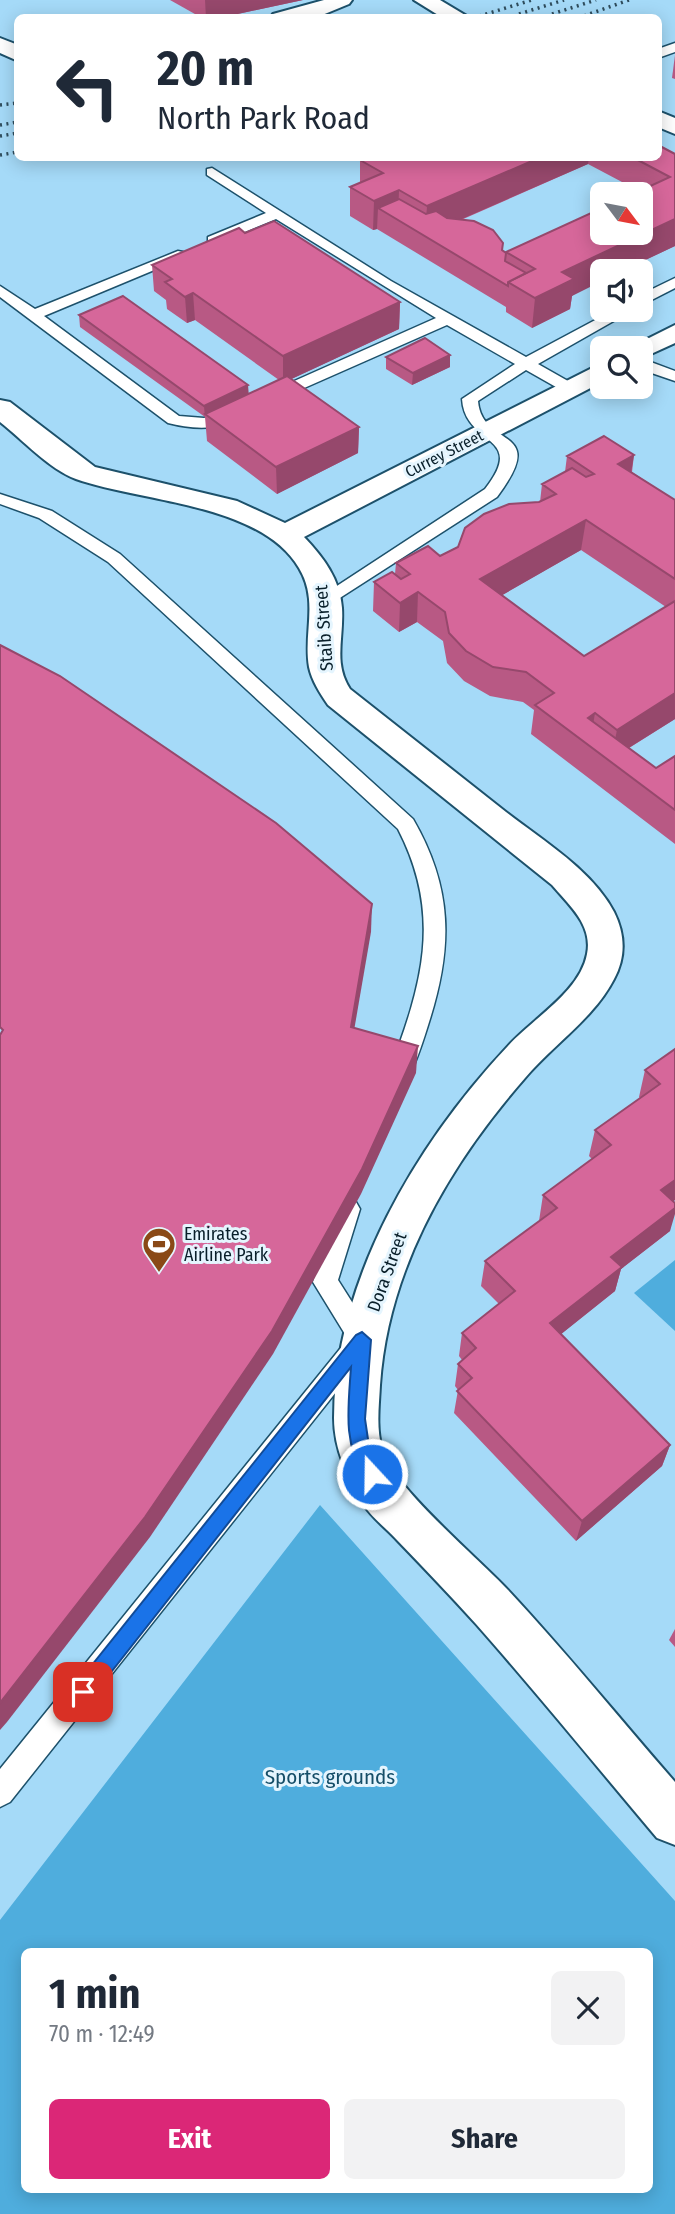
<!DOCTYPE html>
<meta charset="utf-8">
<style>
:root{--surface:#fff;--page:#f2f2f3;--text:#1f2937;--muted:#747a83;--accent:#db2777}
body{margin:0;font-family:"Fira Sans Condensed",sans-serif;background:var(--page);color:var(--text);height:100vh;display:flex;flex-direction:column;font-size:26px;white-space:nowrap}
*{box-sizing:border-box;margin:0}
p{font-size:23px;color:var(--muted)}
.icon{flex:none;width:38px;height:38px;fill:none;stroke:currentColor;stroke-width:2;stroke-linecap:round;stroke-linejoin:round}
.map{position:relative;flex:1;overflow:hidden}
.sheet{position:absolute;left:21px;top:1948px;width:632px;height:245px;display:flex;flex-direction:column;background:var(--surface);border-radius:10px;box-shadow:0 4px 18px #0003}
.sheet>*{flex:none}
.guide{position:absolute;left:14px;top:14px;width:648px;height:147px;border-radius:10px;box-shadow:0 4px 18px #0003;background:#fff;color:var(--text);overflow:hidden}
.needle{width:46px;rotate:122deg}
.tools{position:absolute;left:590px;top:182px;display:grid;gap:14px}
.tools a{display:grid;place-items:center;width:63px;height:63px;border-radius:10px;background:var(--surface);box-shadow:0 4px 18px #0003;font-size:35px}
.pin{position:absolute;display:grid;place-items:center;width:60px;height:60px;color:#fff;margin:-30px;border-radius:14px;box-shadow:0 4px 10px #0006}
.me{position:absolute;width:77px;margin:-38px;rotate:339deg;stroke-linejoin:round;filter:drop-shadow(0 0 5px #0008)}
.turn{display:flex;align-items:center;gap:24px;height:147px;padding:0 28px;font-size:32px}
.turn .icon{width:91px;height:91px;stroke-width:2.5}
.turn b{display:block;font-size:49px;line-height:60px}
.round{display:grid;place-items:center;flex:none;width:74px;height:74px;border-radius:10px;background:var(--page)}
.summary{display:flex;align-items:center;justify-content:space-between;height:119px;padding:0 28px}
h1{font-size:42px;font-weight:700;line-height:52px}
.button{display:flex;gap:14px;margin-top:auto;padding:14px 28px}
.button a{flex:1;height:80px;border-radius:10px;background:var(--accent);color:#fff;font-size:28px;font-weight:700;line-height:80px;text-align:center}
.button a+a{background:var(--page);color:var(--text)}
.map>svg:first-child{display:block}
</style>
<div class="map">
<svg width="675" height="2214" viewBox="0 0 675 2214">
<rect width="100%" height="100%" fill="#a5daf8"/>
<g fill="#4faddd" fill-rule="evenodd">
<path d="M675 1260V1331L634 1293Z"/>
<path d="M320 1505 675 1901V2214H0V1920ZM24 1951H649V2189H24Z"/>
</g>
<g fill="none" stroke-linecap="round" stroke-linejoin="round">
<defs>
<g id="service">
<path d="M675 43V52L658 58V49Z"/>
<path d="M212 168 391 281 526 357 614 310H633L538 364 575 385V391H563L526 370 478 401C482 450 551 425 497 497L332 603H320L317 599 485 489C528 434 465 447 462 399L515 364 447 325 277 400H265V394L436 318 276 219 218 243H208V237L266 213 207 175V169Z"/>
<path d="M178 251 183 252V258L44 316 179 416 204 418 234 409 242 414C224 432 191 429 168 423L0 297V286L35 309Z"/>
<path d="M675 278V288L640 306V295Z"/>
<path d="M640 358 675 371V381L640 369Z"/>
<path d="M0 494 52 511 120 554 413 819C453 888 453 947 429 1022 423 1041 417 1061 408 1078L400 1081 392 1078 389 1072C422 985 443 916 398 829L108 562 39 518 0 504Z"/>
<path d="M348 1199 356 1202 360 1209 338 1280 371 1332 374 1340 371 1348 10 1802 0 1807V1769L348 1339 313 1282 336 1209 340 1202Z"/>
</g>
<g id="minor">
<path d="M324 0H352L349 4 315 18H270L273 14Z"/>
<path d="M0 38 18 45V61L0 53Z"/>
<path d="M675 325V343L640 359V348H629Z"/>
<path d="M602 363V382L304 537C323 557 340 579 342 608 344 638 333 663 350 689 402 730 454 771 506 812 542 840 592 870 614 912 625 934 626 957 614 979 594 1018 553 1045 525 1078 449 1165 388 1269 380 1385 379 1406 376 1428 382 1449 392 1486 478 1558 508 1590 566 1652 619 1718 675 1782V1845L657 1838C597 1767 538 1694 476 1624 450 1595 423 1567 396 1539 386 1528 372 1518 364 1505 348 1478 334 1450 334 1418 334 1281 417 1143 508 1046 532 1019 580 992 587 954 593 925 569 905 552 885L328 705C320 693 312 681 309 667 303 632 319 601 299 568 261 503 140 502 76 479 49 469 23 440 0 422V400L10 402 95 467 237 501 285 523Z"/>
</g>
<g id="secondary">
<path d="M414 0H440L470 18H443Z"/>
<path d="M658 111 675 118V134L658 127Z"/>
</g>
</defs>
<use href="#service" stroke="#1d516b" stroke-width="3"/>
<use href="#minor" stroke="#1d516b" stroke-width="4"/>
<use href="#secondary" stroke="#1d516b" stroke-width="4"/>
<use href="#service" fill="#fff" fill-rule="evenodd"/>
<use href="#minor" fill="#fff" fill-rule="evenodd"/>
<use href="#secondary" fill="#fff" fill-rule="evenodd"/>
<g stroke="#2f4d5d" stroke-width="3.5" stroke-dasharray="2 4.5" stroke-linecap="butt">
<path d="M519 14 564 0"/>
<path d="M552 14 596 0"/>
<path d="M473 18 532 0"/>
<path d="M578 18 629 0"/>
<path d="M0 105 18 103"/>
<path d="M0 125 18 122"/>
<path d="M0 136 18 133"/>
<path d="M0 155 18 152"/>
</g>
</g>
<g fill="#b85984" fill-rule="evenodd">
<path d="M170 0H303L219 18H202Z"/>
<path d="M675 55V79L672 78Z"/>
<path d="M675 154V246L622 271H602L572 296 570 309 532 328 506 312V307L377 229 373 230 350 216V187L360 183V160L366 158H658ZM588 164 639 191 506 253 461 220Z"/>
<path d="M245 233 400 302 399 329 291 379 359 427 358 453 277 494 207 441 205 417 80 327 79 315 249 394 279 380 195 320 187 323 167 309 166 300 154 291 152 265Z"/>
<path d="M386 357 450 367 412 385 386 369Z"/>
<path d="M634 455 632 472 675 500V719L629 748 656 768 675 756V844L531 734 534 710 523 702 490 696 464 681 447 663 443 641 417 622 399 632 373 611 374 582 395 574 396 563 440 556 540 502 542 484 565 472 567 456ZM581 550 666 607 584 656 502 595Z"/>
<path d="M675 1049V1200L673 1201 670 1231 621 1269 615 1291 561 1334 670 1445 662 1466 576 1541 454 1413 458 1390 455 1386 458 1364 462 1360 459 1356 462 1333 499 1304 481 1286 485 1261 539 1221 543 1195 592 1159 589 1156 595 1130 640 1098 639 1097 645 1070Z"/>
<path d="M675 1629V1647L669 1640Z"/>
</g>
<g fill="#96486c">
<path d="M205 0H303L219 18H206Z"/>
<path d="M539 158H589L588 164 425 235 427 206Z"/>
<path d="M399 190 398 220 378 208 377 229 373 230 374 201Z"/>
<path d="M675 219V246L622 271H602V281L572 296 570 309 532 328 535 298 562 272Z"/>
<path d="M193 293 195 320 187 323 185 297Z"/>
<path d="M400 302 399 329 283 383V356Z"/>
<path d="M450 355V367L412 385 413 373Z"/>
<path d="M248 385 249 397 205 414V418L204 406Z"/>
<path d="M359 427 358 453 277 494 276 467Z"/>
<path d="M634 455 629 485 618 464Z"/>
<path d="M586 520 581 550 478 609 480 579Z"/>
<path d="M418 592 417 622 399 632 400 603Z"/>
<path d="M675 693V719L611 759 617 730Z"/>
<path d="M595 713 590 743 588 718Z"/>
<path d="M372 904 371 932 350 1054 351 1027Z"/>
<path d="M418 1046 416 1073 361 1194 273 1354 150 1537 7 1722 0 1730V1703Z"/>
<path d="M675 1180V1200L653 1215 661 1190Z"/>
<path d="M675 1208V1214L670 1231 621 1269 615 1291 545 1347 550 1323 611 1257Z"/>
<path d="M670 1445 662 1466 576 1541 582 1521Z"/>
</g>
<g fill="#d6679a" stroke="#96486c" stroke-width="2">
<path d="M658 145 675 154V219L562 272 574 279 535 298 508 282 535 269 506 252 602 208V233H640V194H633L670 177 634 158H658Z"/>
<path d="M366 158H539L427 206 399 190 374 201 350 187 383 173 360 160Z"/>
<path d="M399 199 426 214 436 211 447 218 474 221 493 230 503 243 502 250 506 253 505 261 526 273 508 282V286L378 208Z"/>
<path d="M274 221 400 302 283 356 193 293 185 297 165 282 172 279 152 265 239 228 245 233Z"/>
<path d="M123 296 248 385 204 406 79 315Z"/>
<path d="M425 338 450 355 413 373 386 357Z"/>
<path d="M287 376 359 427 276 467 205 414Z"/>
<path d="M604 436 634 455 618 464 675 500V579L586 520 480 579 584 656 675 601V693L617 730 595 713 588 718 656 768 675 756V810L535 705 554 693 526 672 493 667 466 651 449 633 445 612 418 592 400 603 374 582 392 572 401 579 410 574 396 563 428 546 440 556 458 547 465 528 484 514 509 504 539 502 556 494 542 484 572 468 586 477 594 474 567 456Z"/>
<path d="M0 645 60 676 276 823 372 904 351 1027 418 1046 362 1169 272 1331 145 1517 0 1703V1035L3 1030 0 1027Z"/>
<path d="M675 1049V1180L661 1190 675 1203V1208L611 1257 622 1267 550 1323 670 1445 582 1521 457 1391 472 1378 458 1364 476 1348 462 1333 515 1291 485 1261 557 1208 543 1195 611 1145 595 1130 660 1084 645 1070Z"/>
</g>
<path fill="#1a73e8" stroke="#114b97" stroke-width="2" d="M362 1332 371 1340 365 1419 370 1453 381 1474 378 1480 372 1483 365 1480C343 1441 348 1411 351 1367L90 1699 83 1702 76 1699 73 1692 76 1685 356 1335Z"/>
<defs>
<symbol id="stadium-pin" viewBox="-11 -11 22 30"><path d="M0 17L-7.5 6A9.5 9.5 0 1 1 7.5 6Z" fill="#8a4916" stroke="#e5f5fe"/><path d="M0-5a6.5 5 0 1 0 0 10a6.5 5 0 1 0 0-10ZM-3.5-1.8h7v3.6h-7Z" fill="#fff"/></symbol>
</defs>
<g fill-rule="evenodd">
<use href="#stadium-pin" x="140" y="1225" width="38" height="52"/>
</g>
<g text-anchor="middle" stroke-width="6" stroke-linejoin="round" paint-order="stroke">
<g font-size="16" fill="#091f2a" stroke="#e5f5fe">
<text transform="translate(444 453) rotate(-27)" y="6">Currey Street</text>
</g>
<g font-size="18" fill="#091f2a" stroke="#e5f5fe">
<text transform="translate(324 628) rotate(-94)" y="6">Staib Street</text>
<text transform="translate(387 1272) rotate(-70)" y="6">Dora Street</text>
</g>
<g font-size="18" fill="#091f2a" stroke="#e5f5fe" text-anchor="start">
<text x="184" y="1240">Emirates<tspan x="184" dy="21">Airline Park</tspan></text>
</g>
<g font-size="21" fill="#154e68" stroke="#e5f5fe">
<text x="330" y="1784">Sports grounds</text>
</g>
</g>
</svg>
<div class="tools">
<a><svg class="needle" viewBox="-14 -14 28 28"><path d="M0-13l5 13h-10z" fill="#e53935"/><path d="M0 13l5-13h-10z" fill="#747a83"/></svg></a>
<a><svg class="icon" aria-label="sound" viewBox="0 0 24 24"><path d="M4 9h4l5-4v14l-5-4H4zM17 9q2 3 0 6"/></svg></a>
<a><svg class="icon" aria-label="search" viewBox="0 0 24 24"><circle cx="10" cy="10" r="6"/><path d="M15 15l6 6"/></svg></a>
</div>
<div class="pin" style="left:83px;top:1692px;background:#d93025"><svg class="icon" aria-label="arrive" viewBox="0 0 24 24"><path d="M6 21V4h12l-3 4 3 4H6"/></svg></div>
<svg class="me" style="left:372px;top:1474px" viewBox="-20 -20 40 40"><circle r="17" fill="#1a73e8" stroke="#fff" stroke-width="3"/><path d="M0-11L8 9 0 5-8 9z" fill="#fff"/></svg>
<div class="guide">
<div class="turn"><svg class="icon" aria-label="left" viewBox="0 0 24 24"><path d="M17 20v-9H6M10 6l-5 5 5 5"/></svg><div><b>20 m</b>North Park Road</div></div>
</div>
<section class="sheet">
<div class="summary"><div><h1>1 min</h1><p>70 m · 12:49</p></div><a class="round"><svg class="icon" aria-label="close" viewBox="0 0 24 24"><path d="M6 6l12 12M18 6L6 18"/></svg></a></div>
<div class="button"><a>Exit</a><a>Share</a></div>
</section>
</div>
